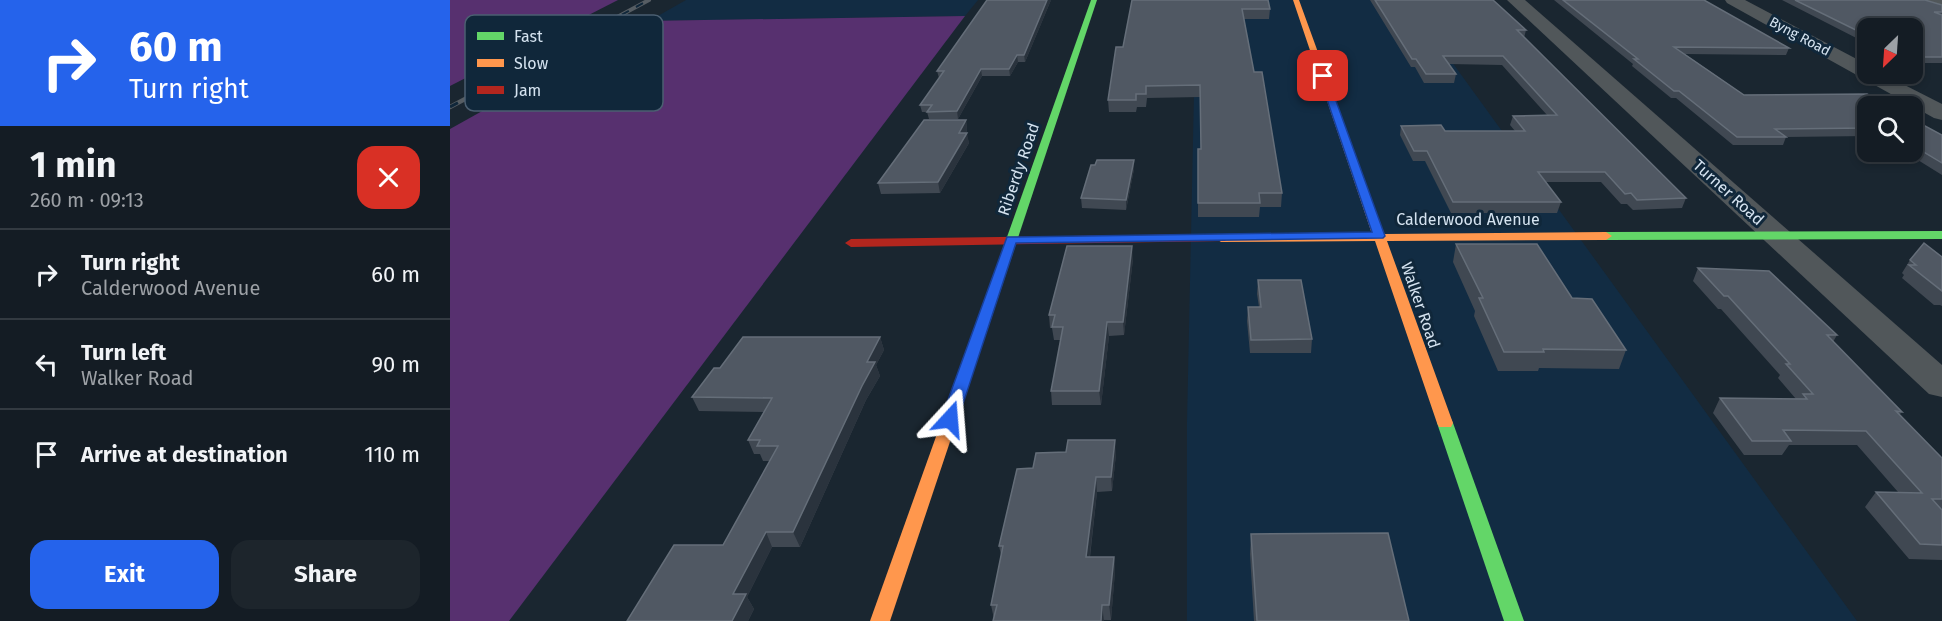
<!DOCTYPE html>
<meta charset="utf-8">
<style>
:root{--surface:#141c24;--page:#1d252c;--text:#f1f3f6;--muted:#9da1a6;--line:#333a41;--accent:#2563eb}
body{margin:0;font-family:"Fira Sans",sans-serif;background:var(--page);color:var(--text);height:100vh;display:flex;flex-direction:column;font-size:22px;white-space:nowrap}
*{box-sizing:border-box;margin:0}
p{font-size:20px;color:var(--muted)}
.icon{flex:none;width:33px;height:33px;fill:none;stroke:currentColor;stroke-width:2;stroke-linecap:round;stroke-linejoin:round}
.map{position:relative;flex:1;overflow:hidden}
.panel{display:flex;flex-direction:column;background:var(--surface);width:450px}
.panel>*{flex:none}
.banner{background:#2563eb;color:#fff;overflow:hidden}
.needle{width:39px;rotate:205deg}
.fabs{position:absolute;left:1407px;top:18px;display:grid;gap:12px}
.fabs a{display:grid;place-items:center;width:66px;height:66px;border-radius:12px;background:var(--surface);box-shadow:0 3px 9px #0003,0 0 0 2px var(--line);font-size:30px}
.pin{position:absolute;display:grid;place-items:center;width:51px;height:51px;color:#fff;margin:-26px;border-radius:12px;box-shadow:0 3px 9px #0006}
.me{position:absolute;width:66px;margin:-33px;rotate:19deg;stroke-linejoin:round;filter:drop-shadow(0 0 4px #0008)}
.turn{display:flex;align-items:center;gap:21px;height:126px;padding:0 30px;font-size:27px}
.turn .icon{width:78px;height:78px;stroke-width:2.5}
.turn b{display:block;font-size:42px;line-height:51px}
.round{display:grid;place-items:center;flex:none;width:63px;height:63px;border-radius:18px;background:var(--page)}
.headline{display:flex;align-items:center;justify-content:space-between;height:102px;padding:0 30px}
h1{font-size:36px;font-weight:700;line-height:45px}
.primary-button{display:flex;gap:12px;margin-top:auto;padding:12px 30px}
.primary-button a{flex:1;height:69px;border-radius:18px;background:var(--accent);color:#fff;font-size:24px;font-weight:700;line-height:69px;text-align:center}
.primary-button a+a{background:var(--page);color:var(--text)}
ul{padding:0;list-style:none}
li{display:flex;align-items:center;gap:18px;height:90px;padding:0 30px;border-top:2px solid var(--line)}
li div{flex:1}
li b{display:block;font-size:22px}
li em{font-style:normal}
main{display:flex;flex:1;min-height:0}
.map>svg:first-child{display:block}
</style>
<main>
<section class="panel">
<div class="banner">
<div class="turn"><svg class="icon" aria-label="right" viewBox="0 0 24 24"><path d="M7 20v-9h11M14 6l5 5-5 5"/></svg><div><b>60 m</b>Turn right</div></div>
</div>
<div class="headline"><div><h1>1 min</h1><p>260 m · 09:13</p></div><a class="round" style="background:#d93025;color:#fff"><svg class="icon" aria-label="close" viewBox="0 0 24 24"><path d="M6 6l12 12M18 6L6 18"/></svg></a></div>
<ul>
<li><svg class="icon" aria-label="right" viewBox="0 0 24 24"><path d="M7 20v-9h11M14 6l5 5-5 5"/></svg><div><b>Turn right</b><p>Calderwood Avenue</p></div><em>60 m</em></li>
<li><svg class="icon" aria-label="left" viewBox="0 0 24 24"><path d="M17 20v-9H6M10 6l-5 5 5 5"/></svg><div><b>Turn left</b><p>Walker Road</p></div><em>90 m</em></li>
<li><svg class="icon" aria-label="arrive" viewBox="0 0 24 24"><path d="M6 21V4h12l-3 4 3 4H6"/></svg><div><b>Arrive at destination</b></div><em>110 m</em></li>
</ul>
<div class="primary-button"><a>Exit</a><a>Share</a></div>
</section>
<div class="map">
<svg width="1492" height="621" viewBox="0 0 1492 621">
<rect width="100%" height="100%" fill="#1a2630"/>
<g fill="#122c43">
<path d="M236 0H528L515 16 199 21Z"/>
<path d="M746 0H957L1407 621H737V423Z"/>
</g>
<g fill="#57306f">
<path d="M0 0H168L0 86Z"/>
<path d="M515 16 59 621H0V129L193 21Z"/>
</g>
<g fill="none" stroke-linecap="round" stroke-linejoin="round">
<g fill="#51575a" fill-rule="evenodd">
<path d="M1057 0H1075L1492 365V397L1479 394Z"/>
<path d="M1275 0H1295L1418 65V74H1433L1492 104V120L1484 118 1277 3Z"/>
<path d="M1471 0H1492V10L1473 3Z"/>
</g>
<g fill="#63d668" fill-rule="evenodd">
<path d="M641 0H647L526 364 524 367H514L512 364Z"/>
<path d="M1492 231V239L1156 240 1150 236 1156 232Z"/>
<path d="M995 417 1001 419 1003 423 1074 621H1054L987 423 989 419Z"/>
</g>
<g fill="#ff974d" fill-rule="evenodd">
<path d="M843 0H849L934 234 1156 232 1162 236 1156 240 937 241 1003 423 1001 427H989L987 423 925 241 771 242 765 238 771 234H922Z"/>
<path d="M519 359 526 364 440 621H420L512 364Z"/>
</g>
<path fill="#b3261e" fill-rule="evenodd" d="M771 234 777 238 775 241 401 247 395 243 401 239Z"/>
<defs>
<path id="rail-far1" d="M59 75 199 0"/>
<path id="rail" d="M0 107 62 74"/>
</defs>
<use href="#rail-far1" stroke="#565d63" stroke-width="4"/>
<use href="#rail" stroke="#565d63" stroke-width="4.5"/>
<use href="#rail-far1" stroke="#10273a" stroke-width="2" stroke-dasharray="8" stroke-linecap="butt"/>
<use href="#rail" stroke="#10273a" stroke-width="3" stroke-dasharray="9" stroke-linecap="butt"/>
</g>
<g fill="#404852">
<path d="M601 0 575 62H568L560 76H532L508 119H479L477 112H472L470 105 489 78 487 71Z"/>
<path d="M682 0 820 9 819 19H794L804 72 832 193 831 207H810L809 217H748V149H751L750 97 697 98 696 107H687L686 112H659L658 100 673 47Z"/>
<path d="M920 0H1043L1076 30 1074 38 1236 198 1232 208 1183 210 1177 204H1171L1151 182H1096L1111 202 1107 213H1001L975 161H963L950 135 951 126 995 131H1065L1060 125 1063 116 1097 115 1052 65 999 64 1006 74 1004 83H974L965 67H961Z"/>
<path d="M1104 0H1254L1339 48 1336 55 1235 54 1294 95 1418 106V136L1336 137 1333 145H1283L1226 98H1221L1182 66 1183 64Z"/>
<path d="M1332 0H1475L1492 5V63H1462V28H1418V44Z"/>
<path d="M1462 119 1492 135V175L1455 152H1462Z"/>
<path d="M516 120 517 130 516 133 519 143 490 193 431 194 428 183Z"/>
<path d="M684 169 676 210 632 208 631 198Z"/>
<path d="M1006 244 1122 298 1176 350 1169 369 1089 368 1088 371H1048L1024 316 1025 311 1003 262Z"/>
<path d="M1492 257V306L1490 305H1484L1452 278 1454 275 1452 273 1460 260Z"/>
<path d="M683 259 674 335 659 336 651 405H602L601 391 611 340H604L602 328H600L599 315Z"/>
<path d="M1248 268 1387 335 1383 342 1452 412 1449 415 1492 458V560L1459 559 1415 507 1426 492H1448L1407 445H1339L1332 455H1294L1263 413 1270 398 1346 399 1328 378 1330 375 1271 309H1268L1243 281Z"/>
<path d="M808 280 862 339 861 353H800L797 321 798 307H809L807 294Z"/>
<path d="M430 337 434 350 426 365 430 376 416 400 350 547H322L297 597 304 609 298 621 273 545 320 461H313L310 454H304L298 440 314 412 249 411 242 397 270 368Z"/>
<path d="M666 454 662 491 647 492 640 557H664L665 571 661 620 544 619 541 605 551 555 549 546 583 468Z"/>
<path d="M801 534 959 621H804L800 554Z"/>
</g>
<g fill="#2a333d">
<path d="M597 0H601L575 62 574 55Z"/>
<path d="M567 55 568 62 560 76 559 69Z"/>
<path d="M531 69 532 76 508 119 507 111Z"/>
<path d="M516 120 517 130 511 143 509 133Z"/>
<path d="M517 133 519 143 490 193 488 182Z"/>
<path d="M684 160V169L676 210V200Z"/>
<path d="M682 246 683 259 674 335 673 322Z"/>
<path d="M657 322 659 336 651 405 649 391Z"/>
<path d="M430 337 434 350 426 365 430 376 416 400 350 547 343 532 417 362Z"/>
<path d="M665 440 666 454 662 491 661 477Z"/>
<path d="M646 477 647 492 638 571 636 557Z"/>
<path d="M316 532 322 547 297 597 304 609 298 621H282L283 594Z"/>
<path d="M664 557 665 571 661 620 659 605Z"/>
<path d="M652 605 654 621H651Z"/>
</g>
<g fill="#505863" stroke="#656e79" stroke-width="1.5">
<path d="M537 0H597L574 55H567L559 69H531L507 111 477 112 482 105H470L494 71H487Z"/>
<path d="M682 0H818L820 9H792L804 72H812L832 193H809L810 203H748V149H751L750 85 696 86V94H686V100H658L666 47H673Z"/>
<path d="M925 0H1043L1076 30H1067L1236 198 1187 200 1181 193 1175 194 1155 172H1088L1111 202H1003L977 151H964L951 126 991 125 995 131H1075L1063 116 1107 115 1053 56H993L1006 74H976L966 59H962Z"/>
<path d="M1113 0H1254L1339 48 1224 47 1294 95 1417 94 1440 106H1418V128L1325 129 1336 137H1287L1229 91H1224L1184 59H1188Z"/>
<path d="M1345 0H1475L1492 5V12H1484L1492 15V57H1462V28H1418V36Z"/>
<path d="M1462 119 1492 135V163L1462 145Z"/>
<path d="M474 120H516L509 133H517L488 182 428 183Z"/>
<path d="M647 160H684L676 200 631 198 641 165H645Z"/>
<path d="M1474 243 1492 257V291L1459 265H1466L1460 260Z"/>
<path d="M1006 244H1087L1122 298 1142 299 1176 350 1093 349 1094 352H1054L1029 298H1033Z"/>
<path d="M617 246H682L673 322H657L649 391H601L613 327H602L605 315H599Z"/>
<path d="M1248 268 1319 271 1387 335H1377L1452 412 1446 411 1492 458V499H1482L1492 510V545L1470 544 1426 492 1472 493 1416 431 1333 430 1341 441H1302L1270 398 1357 399 1353 394H1363L1336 364H1340L1278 296H1274Z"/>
<path d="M808 280H851L862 339 801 340 798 307H811Z"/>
<path d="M293 337H430L417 362H425L412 386 343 532H316L283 594H296L282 621H177L224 545H273L328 446H307L310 440H298L322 398 242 397 264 368H270Z"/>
<path d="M618 440H665L661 477H646L636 557H664L659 605H652L651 621H543L547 605H541L553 546H549L567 469 583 468 586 453 616 452Z"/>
<path d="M938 533 959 621H807L801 534Z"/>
</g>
<path fill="#2563eb" stroke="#184099" stroke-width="1.5" d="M873 74 877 76 935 236 933 238 566 243 508 419 505 423H494L491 419 557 237 922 232 869 76Z"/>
<g text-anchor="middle" stroke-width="6" stroke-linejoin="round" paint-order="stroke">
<g font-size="14" fill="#d5e3f0" stroke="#10273a">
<text transform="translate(1350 36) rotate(28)" y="5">Byng Road</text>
</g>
<g font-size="16" fill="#d5e3f0" stroke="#10273a">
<text transform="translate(568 169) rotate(-71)" y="6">Riberdy Road</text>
<text transform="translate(1279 192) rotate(42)" y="6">Turner Road</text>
<text x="1018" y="225">Calderwood Avenue</text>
<text transform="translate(971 305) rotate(71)" y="6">Walker Road</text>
</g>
</g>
<rect x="15" y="15" width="198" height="96" rx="9" fill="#10273a" stroke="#4b5f71" stroke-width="1.5"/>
<rect x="27" y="32" width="27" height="8" fill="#63d668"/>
<rect x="27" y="59" width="27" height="8" fill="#ff974d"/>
<rect x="27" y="86" width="27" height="8" fill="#b3261e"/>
<g font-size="16" fill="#d5e3f0">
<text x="64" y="42">Fast</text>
<text x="64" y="69">Slow</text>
<text x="64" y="96">Jam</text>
</g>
</svg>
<div class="fabs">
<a><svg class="needle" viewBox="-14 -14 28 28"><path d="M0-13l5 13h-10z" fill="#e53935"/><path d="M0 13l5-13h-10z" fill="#9da1a6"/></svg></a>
<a><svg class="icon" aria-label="search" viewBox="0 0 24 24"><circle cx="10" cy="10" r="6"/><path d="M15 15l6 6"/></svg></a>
</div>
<div class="pin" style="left:873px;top:76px;background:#d93025"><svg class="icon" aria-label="arrive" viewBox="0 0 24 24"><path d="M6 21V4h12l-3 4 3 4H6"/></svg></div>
<svg class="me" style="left:500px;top:419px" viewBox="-20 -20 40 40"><path d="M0-17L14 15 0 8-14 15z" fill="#2563eb" stroke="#fff" stroke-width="4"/></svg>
</div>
</main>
